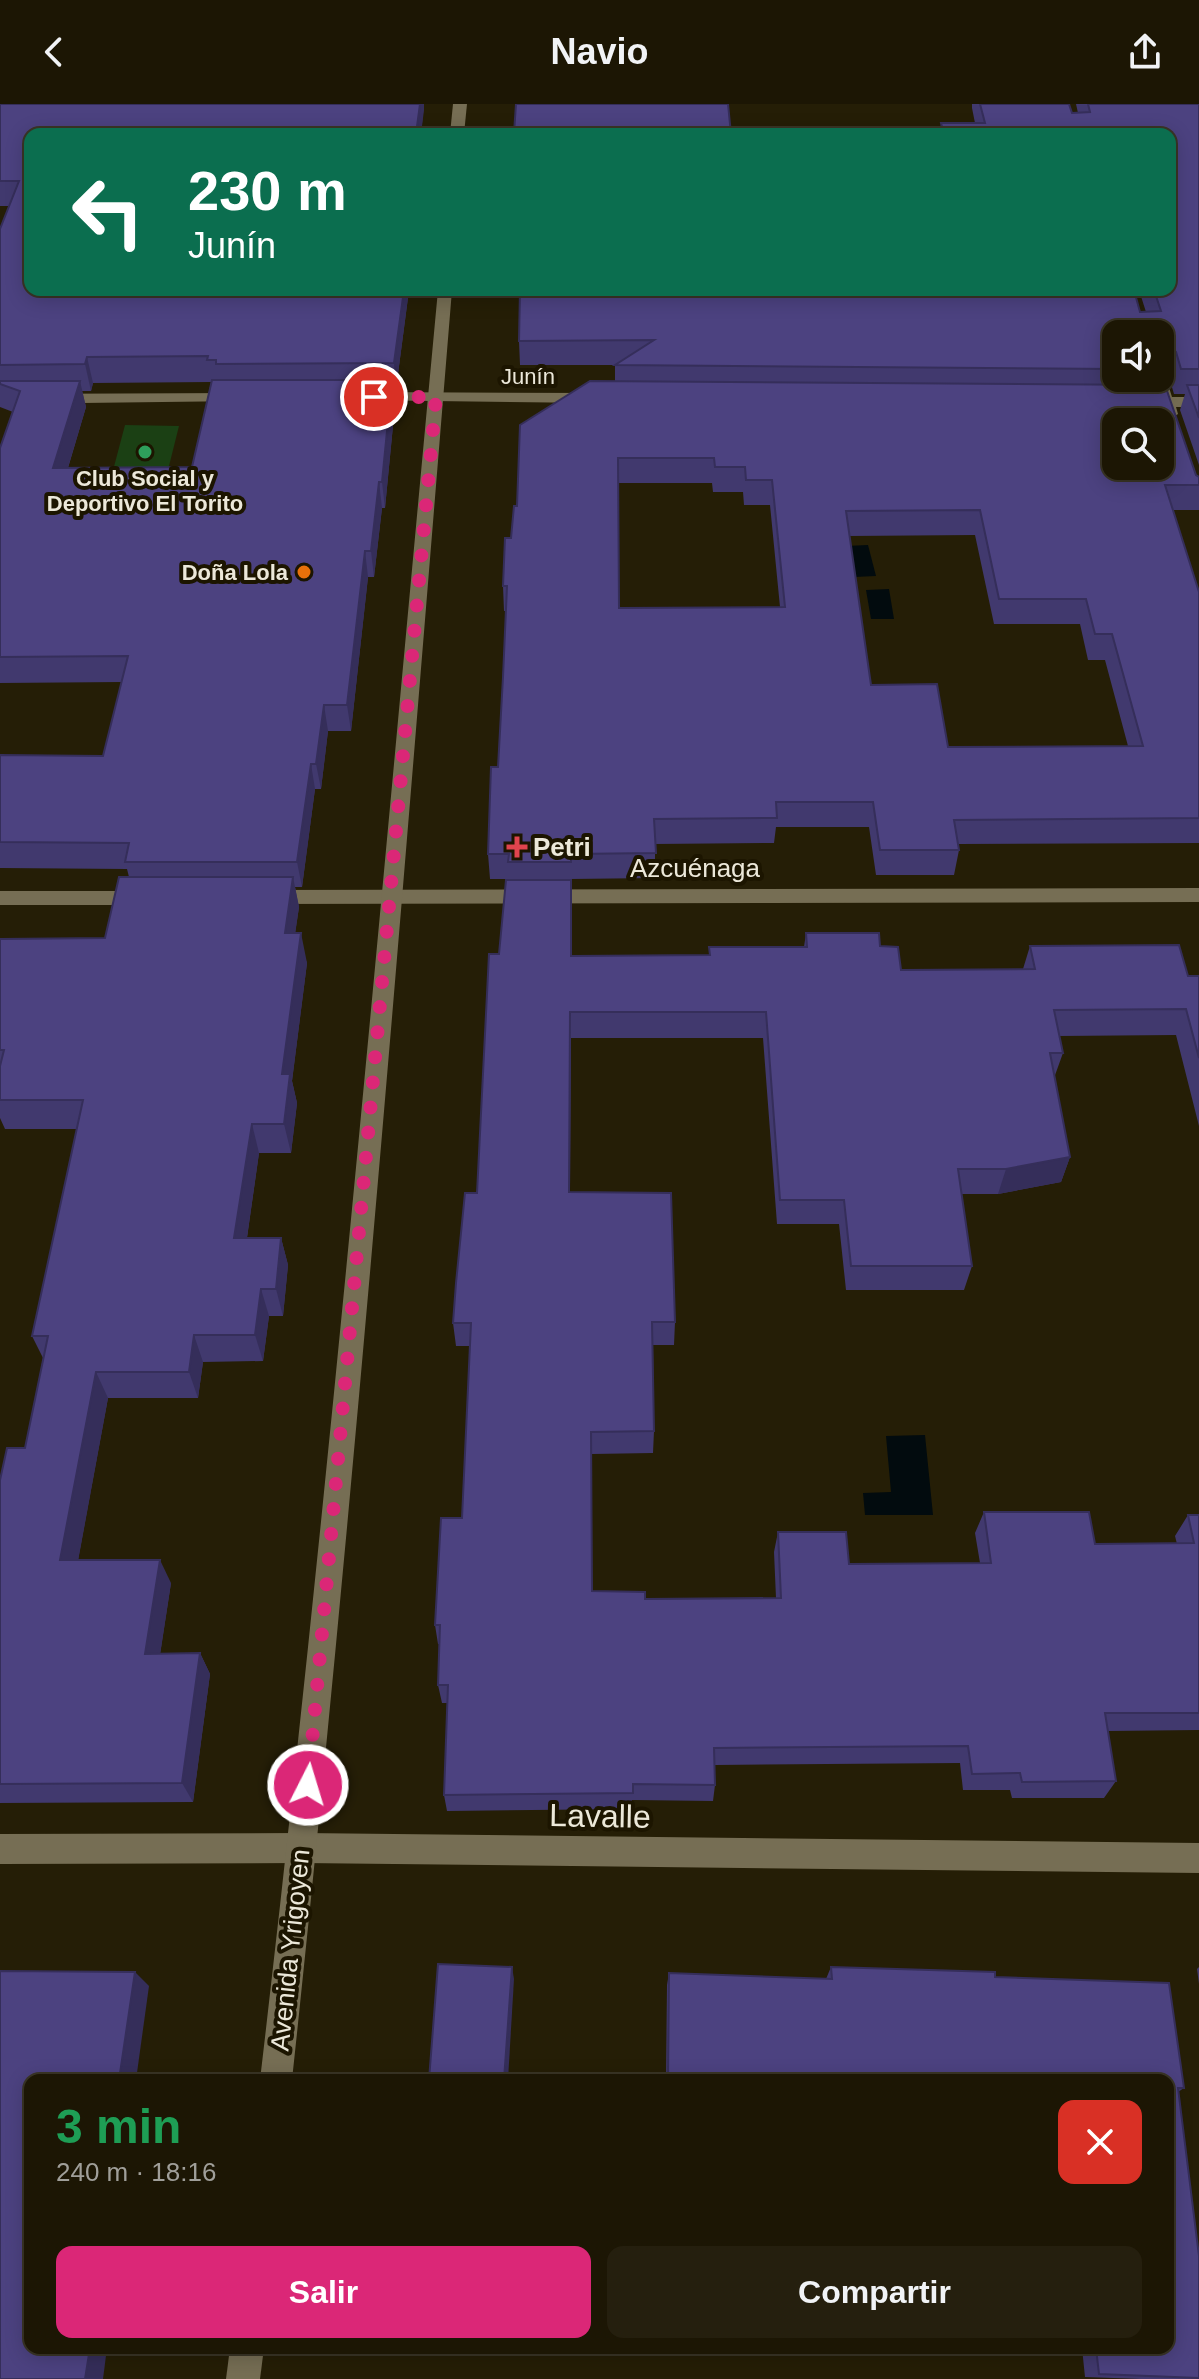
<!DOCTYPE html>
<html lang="es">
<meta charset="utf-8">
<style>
:root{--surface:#1c1604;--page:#251f0e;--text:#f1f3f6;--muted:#a09f9a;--line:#3a3526;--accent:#db2777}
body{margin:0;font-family:Helvetica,sans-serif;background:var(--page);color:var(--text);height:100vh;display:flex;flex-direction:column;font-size:30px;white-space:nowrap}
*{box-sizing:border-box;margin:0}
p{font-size:26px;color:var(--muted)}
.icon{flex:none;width:44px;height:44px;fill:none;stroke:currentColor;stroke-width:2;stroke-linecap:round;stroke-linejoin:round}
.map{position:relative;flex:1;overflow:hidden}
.panel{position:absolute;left:24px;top:1970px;width:1150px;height:280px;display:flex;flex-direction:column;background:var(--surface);border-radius:16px;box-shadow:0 4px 20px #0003,0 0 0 2px var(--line)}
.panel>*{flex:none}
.guide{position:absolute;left:24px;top:24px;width:1152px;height:168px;border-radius:16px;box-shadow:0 4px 20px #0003,0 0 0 2px var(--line);background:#0b6e4f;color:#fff;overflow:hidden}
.fabs{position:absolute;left:1102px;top:216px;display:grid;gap:16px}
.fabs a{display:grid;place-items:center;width:72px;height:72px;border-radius:16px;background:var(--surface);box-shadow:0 4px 20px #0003,0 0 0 2px var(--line);font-size:40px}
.pin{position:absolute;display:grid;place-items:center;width:68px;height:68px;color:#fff;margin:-34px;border:4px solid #fff;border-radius:50%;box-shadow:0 2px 8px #0007}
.me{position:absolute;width:88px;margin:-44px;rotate:5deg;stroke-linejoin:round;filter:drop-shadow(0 0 6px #0008)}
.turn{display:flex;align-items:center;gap:28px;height:168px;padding:0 32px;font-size:36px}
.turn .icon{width:104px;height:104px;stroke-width:2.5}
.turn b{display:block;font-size:56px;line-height:68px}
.round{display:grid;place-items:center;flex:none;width:84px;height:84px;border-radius:16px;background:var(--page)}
.overview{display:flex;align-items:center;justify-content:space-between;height:136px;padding:0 32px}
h1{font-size:48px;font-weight:700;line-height:60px;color:#1e9e55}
.action{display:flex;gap:16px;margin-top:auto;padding:16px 32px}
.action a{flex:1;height:92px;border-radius:16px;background:var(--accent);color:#fff;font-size:32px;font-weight:700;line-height:92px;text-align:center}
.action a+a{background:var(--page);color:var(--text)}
header{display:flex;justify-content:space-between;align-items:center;height:104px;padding:0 32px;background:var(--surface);font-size:36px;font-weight:700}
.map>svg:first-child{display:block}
</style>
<header><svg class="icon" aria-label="back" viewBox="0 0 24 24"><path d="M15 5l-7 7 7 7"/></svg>Navio<svg class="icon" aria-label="share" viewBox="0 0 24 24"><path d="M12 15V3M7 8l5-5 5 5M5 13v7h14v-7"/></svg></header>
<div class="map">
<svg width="1199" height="2275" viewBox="0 0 1199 2275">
<rect width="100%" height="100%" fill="#251e06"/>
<path fill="#1b4014" d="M125 321 179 322 166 374H111Z"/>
<g fill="#020b0e">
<path d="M868 441 876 472 854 473 846 442Z"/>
<path d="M889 485 894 515H871L866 486Z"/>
<path d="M925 1331 933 1411H865L863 1389 891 1388 886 1332Z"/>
</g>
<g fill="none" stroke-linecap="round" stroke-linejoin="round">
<g fill="#766e54" fill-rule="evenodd">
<path d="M1160 270 1166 274 1172 293H1199V303H1176L1178 310 1170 315 1164 313 1160 303 1132 301V295L1156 293 1150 274H1160Z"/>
<path d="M362 288 594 289 602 294 594 299 356 296V290Z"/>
<path d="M238 289 244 291V297L0 300V290Z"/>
<path d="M1199 784V798L265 800 258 798 255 793 258 788 265 786Z"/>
<path d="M0 787H145L152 789 155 794 152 799 145 801H0Z"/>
<path d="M302 1729 1199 1739V1769L302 1759 0 1760V1730Z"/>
</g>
<g fill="#766e54" fill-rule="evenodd">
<path d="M453 0H467L464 30H450Z"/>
<path d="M438 186H452C403 783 356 1380 292 1976H260C330 1381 382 783 438 186Z"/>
<path d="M230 2244H264L260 2275H226Z"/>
</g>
</g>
<g fill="#41396e" fill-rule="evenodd">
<path d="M0 0H424L421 30H30V186H409L396 285H393L395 301 385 404H382L374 473H368L351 627H328L321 685H315L302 783H295L299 803 295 829 307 859 292 977 297 999 291 1049H259L247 1134H281L288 1161 283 1212H269L263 1257 203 1258 198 1294H108L78 1456 171 1479 160 1550 200 1549 210 1570 193 1698 0 1699V1376L25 1344 43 1254 32 1232 77 1025H5L0 1014V835L105 834 129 773 127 765 0 764V651L103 652 122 578 0 579V344L13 308 0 303V125L9 102H0ZM211 278 192 363 68 364 86 303 82 287H91L93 279Z"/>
<path d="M972 0H1069L1072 9H1078L1076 0H1199V361L1180 306 1185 290H1174L1169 273 1160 267V230H1116V274H1156L1154 281 1196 371 1199 373V406H1173L1199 488V739L958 740 959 746 954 771H876L869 723H776L774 739 655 740V774L571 775V852L709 851V843H804L806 829 880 842 901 866 1023 865 1030 842 1188 872H1199V1022L1176 931 1059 932 1063 949 1054 974 1070 1053 1061 1078 998 1090H961L972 1162 964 1186H846L839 1120H777L763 934H571L570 1088 675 1218 674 1241H653L654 1327 653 1349 592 1350V1487L645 1495 776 1494 774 1448 778 1428 849 1460 980 1459 975 1429 984 1408 1095 1440H1177L1175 1432 1188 1411H1199V1626L1108 1627 1116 1677 1104 1694H1012L1010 1686H963L960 1659 715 1661V1681L713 1697 632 1696V1705L447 1707 444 1691 447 1599H442L438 1581 440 1540H438L435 1521 462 1414 470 1242H456L453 1219 477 1089 499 850 509 776V775H490L488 750 498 663 506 507H504L503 482 517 402 615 277V261H520L519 237 1146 208 1139 186H1170V30H940L941 19H975L972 4ZM618 379H712L713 388H743L744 401H770L780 503 619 504ZM975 431 994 520H1080L1088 556H1105L1128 642 948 643 871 581 849 432Z"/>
<path d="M831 1863 995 1873 1184 1984 1178 1988 1199 2152V2275H1141L1085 2273 1082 2244H1168V1976H666L667 1881 669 1869 826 1875Z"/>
<path d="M1199 1863V1880L1197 1865Z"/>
</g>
<g fill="#352e5a">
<path d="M420 0H424V6L421 30H416Z"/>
<path d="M404 186H409L396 285 394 259Z"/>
<path d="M1166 242 1160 266V247Z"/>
<path d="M87 253 93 279 91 287 85 260Z"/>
<path d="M392 276 395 301 385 404 382 378Z"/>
<path d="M80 277 86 303 60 390 53 364Z"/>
<path d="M379 378 382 404 374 473 371 447Z"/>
<path d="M365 447 368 473 351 627 347 601Z"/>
<path d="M324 601 328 627 321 685 316 660Z"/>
<path d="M311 660 315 685 302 783 297 758Z"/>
<path d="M293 773 299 803 291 859 285 829Z"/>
<path d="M301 829 307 859 292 977 297 999 291 1049 284 1020 282 970Z"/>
<path d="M252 1020 259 1049 243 1161 234 1134Z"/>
<path d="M1070 1053 1061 1078 998 1090 1006 1065Z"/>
<path d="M281 1134 288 1161 283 1212 276 1185Z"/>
<path d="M261 1185 269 1212 263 1257 255 1231Z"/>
<path d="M194 1231 203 1258 198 1294 189 1268Z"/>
<path d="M96 1268 108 1294 74 1479 60 1456Z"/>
<path d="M160 1456 171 1479 157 1571 145 1550Z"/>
<path d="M200 1549 210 1570 193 1698 182 1679Z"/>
<path d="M512 1863 514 1875 508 1976H504Z"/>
<path d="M135 1868 149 1882 136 1976H119Z"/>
<path d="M90 2244H107L103 2275H85Z"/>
</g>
<g fill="#4c4280" stroke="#352e5a" stroke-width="2" fill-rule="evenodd">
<path d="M0 0H420L416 30H30V186H404L394 259 216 260V256H207L208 252 87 253 85 260 0 261V125L19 77H0Z"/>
<path d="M516 0H728L731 30H522V29H514Z"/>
<path d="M980 0H1069L1072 9 1090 8 1088 0H1199V265H1181L1176 248 1166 242 1164 246 1160 247V230H1116V265L615 261 654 236 519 237 520 186H1134L1140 208 1161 207 1154 186H1170V30H944L941 19H985Z"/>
<path d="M212 276H392L382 378H379L371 447H365L347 601H324L316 660H311L297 758H125L129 739 0 738V651L103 652 128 552 0 553V344L20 287 0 280V277H80L53 364 192 363Z"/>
<path d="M590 277 1165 281 1196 371 1199 373V381H1165L1199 488V714L954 716 959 746H880L873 698H776L777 714 654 715 656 749 571 750V758H508L509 750H488L491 663H498L503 573 507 482H503L505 434H511L514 402H517L520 321ZM1116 318H1160V362H1116ZM618 354H714L715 363H745L746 376H772L785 503 619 504ZM980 406 999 495H1086L1095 530H1112L1143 642 948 643 937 580 871 581 846 407Z"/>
<path d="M1187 281H1199V314Z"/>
<path d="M119 773H293L285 829H301L282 970H290L284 1020H252L234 1134H281L276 1185H261L255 1231H194L189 1268H96L60 1456H160L145 1550 200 1549 182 1679 0 1680V1376L7 1344H25L48 1232H32L83 996H0V962L4 946H0V835L105 834Z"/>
<path d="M506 776H571V852L710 851 709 843H807L806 829H879L880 842 898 843 901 866 1035 865 1030 842 1179 841 1188 872H1199V954L1186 905 1054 906 1063 949H1050L1070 1053 1006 1065H958L972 1162H851L844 1096H780L766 908H570L569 1088 671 1089 675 1218H652L654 1327 591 1328 592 1487 645 1488V1495L781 1494 778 1428H846L849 1460 991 1459 984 1408H1089L1095 1440 1194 1439 1188 1411H1199V1609H1105L1116 1677 1022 1678 1020 1669 972 1670 968 1642 714 1644 715 1681 633 1680V1689L444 1691 448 1581H438L440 1521H435L441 1414H462L471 1219H453L456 1179 465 1089H477L489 850H499Z"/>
<path d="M438 1860 512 1863 504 1976H429Z"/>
<path d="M831 1863 995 1868V1873L1169 1879 1184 1984H1178L1199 2152V2274L1099 2270 1096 2244H1168V1976H668L669 1869 832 1875Z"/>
<path d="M0 1867 135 1868 119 1976H30V2244H90L85 2275H0Z"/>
</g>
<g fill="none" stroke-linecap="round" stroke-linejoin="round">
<path stroke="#db2777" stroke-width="14" stroke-dasharray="0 25.2" d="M308 1681 436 293H374"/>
</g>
<circle fill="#2e9e5b" stroke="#1c1500" stroke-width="3" cx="145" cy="348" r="8"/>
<circle fill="#e8710a" stroke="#1c1500" stroke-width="3" cx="304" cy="468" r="8"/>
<path fill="#e0444e" stroke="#1c1500" stroke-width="3" d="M513 731h8v8h8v8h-8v8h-8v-8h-8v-8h8z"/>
<g text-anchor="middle" stroke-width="8" stroke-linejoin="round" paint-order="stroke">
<g font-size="22" fill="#ece8d9" stroke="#1c1500">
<text x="528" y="280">Junín</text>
</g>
<g font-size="22" font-weight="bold" fill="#ece8d9" stroke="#1c1500">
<text x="145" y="382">Club Social y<tspan x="145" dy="25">Deportivo El Torito</tspan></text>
<text x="288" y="476" text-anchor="end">Doña Lola</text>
</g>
<g font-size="26" font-weight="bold" fill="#ece8d9" stroke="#1c1500" text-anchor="start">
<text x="533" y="752">Petri</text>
</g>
<g font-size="26" fill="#ece8d9" stroke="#1c1500">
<text x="695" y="773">Azcuénaga</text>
<text transform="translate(290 1846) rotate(-84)" y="9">Avenida Yrigoyen</text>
</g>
<g font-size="32" fill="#ece8d9" stroke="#1c1500">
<text transform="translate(600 1712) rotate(1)" y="11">Lavalle</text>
</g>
</g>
</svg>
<div class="fabs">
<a><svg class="icon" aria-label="sound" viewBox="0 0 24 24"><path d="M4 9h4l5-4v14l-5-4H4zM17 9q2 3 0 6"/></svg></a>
<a><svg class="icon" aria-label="search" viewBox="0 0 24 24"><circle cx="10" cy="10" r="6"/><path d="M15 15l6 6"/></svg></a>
</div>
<div class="pin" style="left:374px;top:293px;background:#d93025"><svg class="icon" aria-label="arrive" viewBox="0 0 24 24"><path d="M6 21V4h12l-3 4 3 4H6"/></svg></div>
<svg class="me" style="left:308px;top:1681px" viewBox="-20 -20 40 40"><circle r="17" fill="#db2777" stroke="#fff" stroke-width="3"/><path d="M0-11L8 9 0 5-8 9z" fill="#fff"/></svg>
<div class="guide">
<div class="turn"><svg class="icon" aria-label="left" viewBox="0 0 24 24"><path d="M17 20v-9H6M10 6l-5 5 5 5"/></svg><div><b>230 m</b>Junín</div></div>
</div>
<section class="panel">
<div class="overview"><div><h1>3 min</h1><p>240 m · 18:16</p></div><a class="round" style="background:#d93025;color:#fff"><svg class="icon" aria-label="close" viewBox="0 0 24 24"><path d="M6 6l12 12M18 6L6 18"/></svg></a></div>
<div class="action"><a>Salir</a><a>Compartir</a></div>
</section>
</div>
